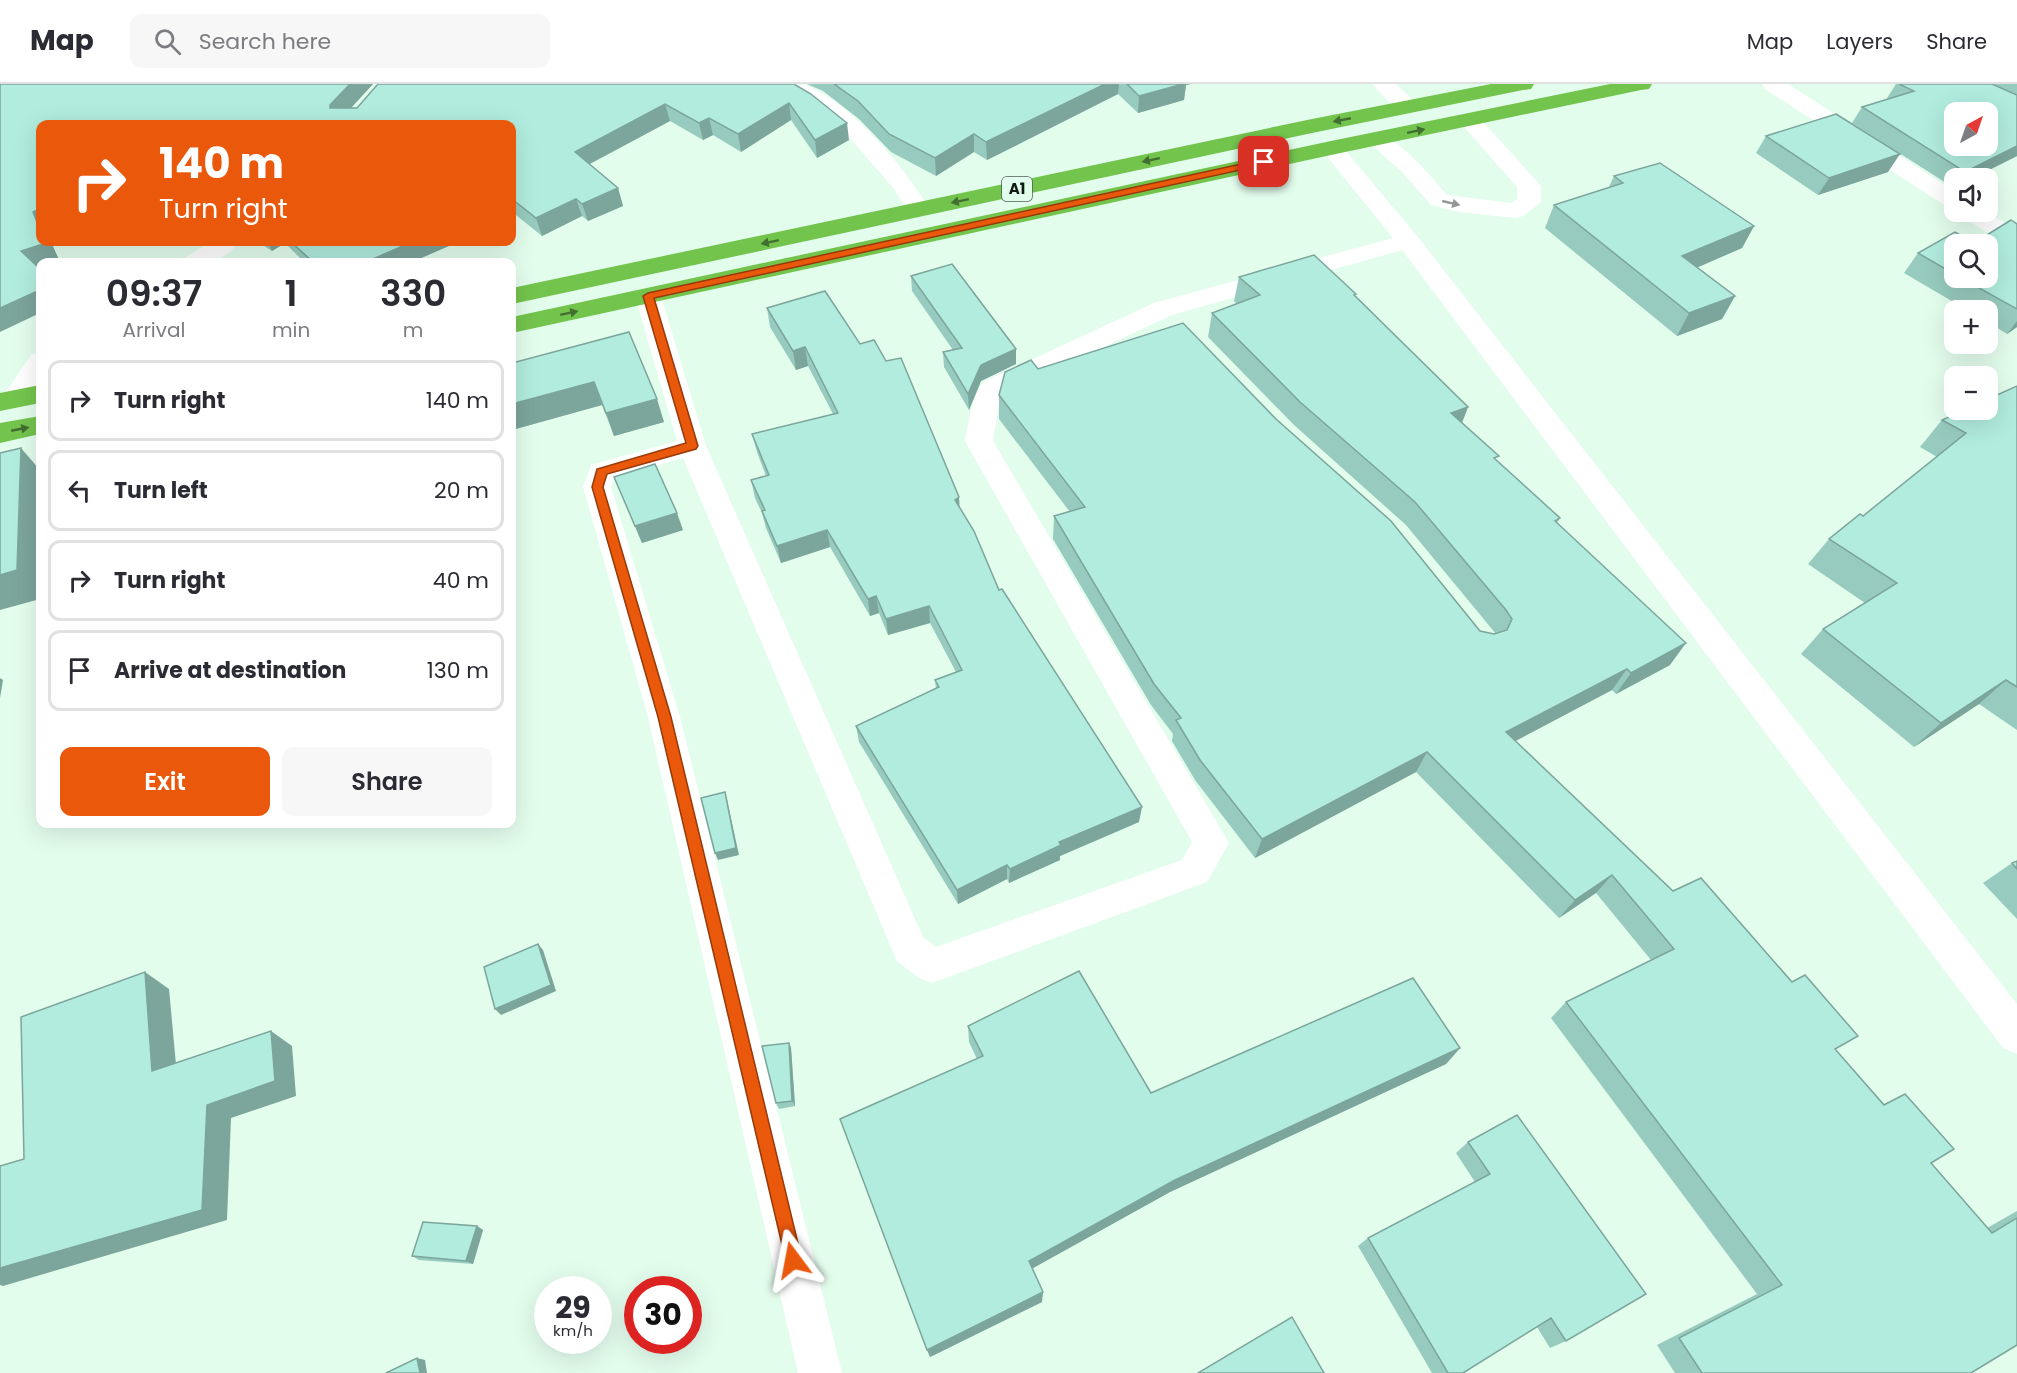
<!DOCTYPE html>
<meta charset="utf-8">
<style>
:root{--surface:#fff;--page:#f7f7f7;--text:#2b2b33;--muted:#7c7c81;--line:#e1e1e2;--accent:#ea580c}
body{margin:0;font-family:Poppins,sans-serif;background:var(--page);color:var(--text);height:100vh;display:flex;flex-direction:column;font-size:22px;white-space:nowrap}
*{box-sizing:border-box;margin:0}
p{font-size:20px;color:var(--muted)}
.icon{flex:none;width:33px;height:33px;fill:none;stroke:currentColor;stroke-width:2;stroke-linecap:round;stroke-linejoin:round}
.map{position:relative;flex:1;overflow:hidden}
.side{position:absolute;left:36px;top:174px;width:480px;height:570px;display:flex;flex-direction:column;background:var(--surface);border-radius:12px;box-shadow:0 6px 24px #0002}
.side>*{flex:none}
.guide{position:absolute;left:36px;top:36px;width:480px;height:126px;border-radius:12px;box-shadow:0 6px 24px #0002;background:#ea580c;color:#fff;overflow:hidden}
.needle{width:39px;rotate:40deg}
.fabs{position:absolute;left:1944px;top:18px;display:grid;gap:12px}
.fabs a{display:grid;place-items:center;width:54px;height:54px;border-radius:12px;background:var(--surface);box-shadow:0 6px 24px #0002;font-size:30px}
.speed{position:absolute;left:534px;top:1192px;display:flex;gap:12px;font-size:30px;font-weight:700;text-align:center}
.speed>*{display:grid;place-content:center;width:78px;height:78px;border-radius:50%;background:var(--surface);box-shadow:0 6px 24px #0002;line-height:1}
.speed small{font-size:15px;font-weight:400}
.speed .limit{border:9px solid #d22;background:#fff;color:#111}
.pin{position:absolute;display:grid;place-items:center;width:51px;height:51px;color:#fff;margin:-26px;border-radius:12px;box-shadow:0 3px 9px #0006}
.me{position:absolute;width:66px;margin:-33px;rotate:347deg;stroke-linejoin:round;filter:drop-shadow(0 0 4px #0008)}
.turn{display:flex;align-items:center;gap:21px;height:126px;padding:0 24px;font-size:27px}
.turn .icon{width:78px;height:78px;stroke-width:2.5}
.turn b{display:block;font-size:42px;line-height:51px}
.eta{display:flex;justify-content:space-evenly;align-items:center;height:102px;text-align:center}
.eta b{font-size:36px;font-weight:600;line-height:42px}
.cta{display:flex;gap:12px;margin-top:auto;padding:12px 24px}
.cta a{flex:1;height:69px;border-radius:12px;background:var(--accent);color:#fff;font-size:24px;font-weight:600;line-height:69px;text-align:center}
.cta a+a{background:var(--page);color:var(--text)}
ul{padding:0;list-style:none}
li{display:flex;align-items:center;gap:18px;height:81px;margin:0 12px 9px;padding:0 12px;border:3px solid var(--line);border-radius:12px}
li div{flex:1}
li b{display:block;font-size:22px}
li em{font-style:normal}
header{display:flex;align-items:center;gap:36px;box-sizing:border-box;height:84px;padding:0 30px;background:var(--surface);border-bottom:2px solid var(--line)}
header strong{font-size:28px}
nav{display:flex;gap:33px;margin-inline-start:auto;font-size:21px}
.search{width:420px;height:54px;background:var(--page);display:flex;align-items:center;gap:15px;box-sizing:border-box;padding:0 21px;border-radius:12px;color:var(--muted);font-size:22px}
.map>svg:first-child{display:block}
</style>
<header>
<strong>Map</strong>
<div class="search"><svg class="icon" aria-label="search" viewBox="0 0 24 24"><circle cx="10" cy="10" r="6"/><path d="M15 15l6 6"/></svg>Search here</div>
<nav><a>Map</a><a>Layers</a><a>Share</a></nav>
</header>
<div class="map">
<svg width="2017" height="1289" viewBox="0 0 2017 1289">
<rect width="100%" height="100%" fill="#e3fded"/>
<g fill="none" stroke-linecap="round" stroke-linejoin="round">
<g fill="#fff" fill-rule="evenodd">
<path d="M776 0C785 0 796 0 804 1 850 16 906 85 930 126L926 131 918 133 910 131 894 105 849 53 815 25 779 5Z"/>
<path d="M1373 0H1396L1420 23 1417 28C1400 32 1383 14 1373 0Z"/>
<path d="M1762 0H1788L1954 107V124L1946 122 1765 5Z"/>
<path d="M1469 29 1477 31 1541 102V118L1523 132 1515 134 1459 128 1431 121 1403 89 1365 55 1368 50C1393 44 1431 93 1447 111L1511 119 1517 115V103L1458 36 1461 31Z"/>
<path d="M1331 57 1339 59 1417 152 2017 920V970L2003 964 1402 166 1172 231 1003 310 999 320 993 357 1229 759 1207 798 932 899 919 894 897 877 683 374 614 394 611 403 680 633 842 1289H798L648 633 583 403 591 381 677 357 635 212 639 206 648 204 657 206 661 212 706 362 923 853 936 863 1182 776 1192 758 965 357C969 336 971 316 983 298L1154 219 1393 154 1320 64 1323 59Z"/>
<path d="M1959 128H1987L2017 146V164L2008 162 1963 133Z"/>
<path d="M211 158H239C225 178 205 178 183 178L186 173Z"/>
<path d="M40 268V297L25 321 15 324 5 321 1 315 31 271Z"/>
</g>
<g fill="#73c44d" fill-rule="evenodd">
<path d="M1491 0H1534L1531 5 1523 6 1312 49 512 220V204L1312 35Z"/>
<path d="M1610 0H1652L1649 5 1641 6 1331 71 512 249V233L1331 57Z"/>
<path d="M40 301V319L0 327V309Z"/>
<path d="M40 332V350L0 359V339Z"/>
</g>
</g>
<g fill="#98cbbf" fill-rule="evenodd">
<path d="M0 0H373L351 24 794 0 849 56 817 74 791 36 741 68 713 51 703 56 670 37 590 80 618 104 623 122 588 137 582 132 542 152 516 131 512 133V40H40V158H51L59 176 40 178V182L38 183Z"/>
<path d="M807 0H1191L1186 1 1184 16 1138 29 1118 10 987 76 974 68 936 92 891 68 859 35 823 7Z"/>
<path d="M1896 0H2017V72L1973 94H1954V104L1852 39 1862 23 1888 15 1887 14Z"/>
<path d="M1766 52 1888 88 1818 111 1756 69Z"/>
<path d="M1614 92 1754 142 1742 164 1697 183 1735 212 1722 235 1677 252 1545 144 1554 121 1609 103Z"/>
<path d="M2011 136 2017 140V243L2007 250 1988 238V226H1967L1904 189 1918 169 1955 148 1974 159ZM1954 160H1988V194H1954Z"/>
<path d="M258 158H458L412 178H304L285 159 272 167Z"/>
<path d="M911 192 1016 265V280L981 297 969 326 944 283 943 268 953 266 912 207Z"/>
<path d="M1239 193 1356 212 1468 323 1462 339 1496 376 1560 434 1557 439 1670 581 1616 610 1612 606 1515 657 1836 966 1884 1020 1905 1010 1931 1079 1987 1144 2017 1127V1261L1971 1289H1675L1657 1261 1757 1210 1551 934 1566 918 1651 876 1596 809 1559 834 1416 688 1255 774 1195 696 1172 657 1173 650 1151 621 1053 455 1054 432 1070 428 999 335V311L1038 285 1480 547 1494 550H1496L1406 441 1294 341 1208 253 1212 229 1237 220 1234 217Z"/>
<path d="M767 224 960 424 999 506 1139 738 1060 772V776L1009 799 1007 795 958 820 859 658 856 642 936 605 935 596 956 588 930 539 888 551 879 529 870 532 830 463 781 479 766 444 762 429 755 414 751 396 766 392 757 368 752 350 833 330 808 282 796 286 770 243Z"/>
<path d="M629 248 664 338 614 352 602 321 512 346V279Z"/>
<path d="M2017 302V646L1979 620 1914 663 1801 570 1823 545 1865 519 1808 480 1829 455 1863 432 1937 373 1920 363 1942 336Z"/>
<path d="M614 393 683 446 642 459Z"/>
<path d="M2017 777V835L1983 799 2012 779Z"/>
<path d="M968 942 1151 1009 1460 964 1446 980 1170 1108 1032 1184 1042 1218 930 1273 977 975 969 958Z"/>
<path d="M789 959 791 964 795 1022 779 1025 776 1019Z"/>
<path d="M1517 1031 1566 1257 1550 1264 1537 1243 1463 1289H1432L1358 1162 1368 1154 1475 1098 1456 1069 1468 1058Z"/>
<path d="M477 1142 483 1146 473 1180 419 1176 412 1172Z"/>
</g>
<g fill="#7ca59b">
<path d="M350 0H373L338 38 330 24V21Z"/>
<path d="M1105 0H1119L1118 10 987 76 986 58Z"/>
<path d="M1171 0H1191L1186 1 1184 16 1138 29 1139 12Z"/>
<path d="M789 19 791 36 741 68 738 50Z"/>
<path d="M665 20 670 37 580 85 575 68Z"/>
<path d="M709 34 713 51 703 56 699 39Z"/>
<path d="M847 39 849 56 817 74 815 56Z"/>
<path d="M974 50V68L936 92 935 74Z"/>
<path d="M2017 62V72L1973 94H1961L1965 88Z"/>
<path d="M1900 70 1888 88 1818 111 1829 94Z"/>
<path d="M618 104 623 122 588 137 582 120Z"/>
<path d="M576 115 582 132 542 152 536 134Z"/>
<path d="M512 118 516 131 512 133Z"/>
<path d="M40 125V146L33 128Z"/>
<path d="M1754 142 1742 164 1671 195 1682 172Z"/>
<path d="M46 158H51L59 176 52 178H40V182L34 184 21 167Z"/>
<path d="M267 158H284L285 159 272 167Z"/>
<path d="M412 158H458L412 178H366Z"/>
<path d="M40 206V229L0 248V224Z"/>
<path d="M1735 212 1722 235 1677 252 1689 229Z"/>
<path d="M2017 237V243L2007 250Z"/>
<path d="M805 263 808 282 796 286 793 267Z"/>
<path d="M1016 265V280L981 297 969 326 968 310 981 281Z"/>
<path d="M594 298 602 321 512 346V320Z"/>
<path d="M657 315 664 338 614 352 606 329Z"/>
<path d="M1468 323 1459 346 1451 329Z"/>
<path d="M21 364 40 386V515L0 526V491Z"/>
<path d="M959 413 960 430 955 416Z"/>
<path d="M677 429 683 446 642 459 635 442Z"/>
<path d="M827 446 830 463 781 479 777 462Z"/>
<path d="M876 512 879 529 870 532 868 515Z"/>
<path d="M929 522 930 539 888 551 886 535Z"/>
<path d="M1686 559 1670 581 1616 610 1631 589Z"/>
<path d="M1627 585 1612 606 1493 669 1506 648Z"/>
<path d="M0 594 3 596 0 614Z"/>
<path d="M2006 596 1979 620 1914 663 1941 639Z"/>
<path d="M1427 668 1416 688 1255 774 1262 755Z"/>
<path d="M725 708 727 716 739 771 718 776 715 769Z"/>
<path d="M1142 723 1139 738 1060 772V776L1009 799 1010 785 1059 758Z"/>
<path d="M1007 781V795L958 820 957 806Z"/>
<path d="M1612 791 1596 809 1559 834 1575 816Z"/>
<path d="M538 860 543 866 556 907 501 931 495 925Z"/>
<path d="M145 888 169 905 178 1002 152 987Z"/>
<path d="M271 947 292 962 296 1012 231 1034 227 1136 3 1202 0 1201V1184L207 1021Z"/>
<path d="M789 959 791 964 795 1022 792 1017Z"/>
<path d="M1460 964 1446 980 1170 1108 1028 1187 1029 1177 1175 1096Z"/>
<path d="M477 1142 483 1146 473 1180 466 1177Z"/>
<path d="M1043 1208 1042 1218 930 1273 927 1266Z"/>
<path d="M417 1274 425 1276 427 1289H420Z"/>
</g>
<g fill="#b1ecde" stroke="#7ca59b" stroke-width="1.5" fill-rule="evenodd">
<path d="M0 0H350L330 21V24H357L378 0H794L811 10 847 39 815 56 789 19 738 50 709 34 699 39 665 20 575 68 618 104 582 120 576 115 536 134 512 115V40H40V125L33 128 40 146V158H46V159L21 167 40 185V206L0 224Z"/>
<path d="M834 0H1105L986 58 974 50 935 74 889 50 858 17Z"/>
<path d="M1127 0H1183L1139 12Z"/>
<path d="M1899 0H1992L2017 11V62L1965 88 1862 23 1914 7ZM1954 28H1988V62H1954Z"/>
<path d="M1836 30 1900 70 1829 94 1766 52Z"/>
<path d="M1660 79 1754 142 1682 172 1735 212 1689 229 1554 121 1623 99 1614 92Z"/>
<path d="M2011 136 2017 140V225L1961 194H1988V160H1954V190L1918 169 1955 148 1974 159Z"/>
<path d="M291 158H412L366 178H313Z"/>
<path d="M1314 171 1356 210 1354 211 1468 323 1451 329 1499 372 1494 374 1560 434 1555 437 1686 559 1631 589 1627 585 1506 648 1673 807 1701 794 1792 898 1805 891 1858 952 1835 965 1884 1021 1905 1010 1954 1065 1931 1079 1992 1149 2017 1134V1261L1971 1289H1702L1679 1254 1782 1201 1566 918 1674 865 1612 791 1575 816 1427 668 1262 755 1200 676 1176 636 1181 634 1154 600 1054 432 1085 423 999 311 1005 288 1031 276 1038 285 1183 239 1276 335 1391 437 1480 547 1494 550 1507 546 1512 535 1506 526 1415 418 1300 318 1212 229 1260 211 1239 193Z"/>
<path d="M952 180 1016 265 981 281 968 310 943 268 962 264 911 192Z"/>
<path d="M825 207 860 260 874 256 886 277 901 274 959 413 955 416 974 447 999 506 1002 505 1142 723 1059 758 1061 761 1010 785 1007 781 957 806 856 642 939 603 935 596 962 586 929 522 886 535 876 512 868 515 827 446 777 462 762 427 765 426 751 396 769 391 752 350 838 329 805 263 793 267 767 224Z"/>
<path d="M629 248 657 315 606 329 594 298 512 320V279Z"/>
<path d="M2017 302V603L2006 596 1941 639 1823 545 1897 499 1829 455 1860 430 1863 432 1966 349 1942 336 1965 326H1988V315Z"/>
<path d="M21 364 17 486 0 491V369Z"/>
<path d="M655 380 677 429 635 442 614 393Z"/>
<path d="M725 708 736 764 715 769 701 714Z"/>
<path d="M2017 777V785L2012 779Z"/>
<path d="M538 860 551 901 495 925 484 883Z"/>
<path d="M1079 887 1151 1009 1413 894 1460 964 1175 1096 1029 1177 1043 1208 927 1266 840 1035 983 972 968 942Z"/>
<path d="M145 888 152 987 271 947 275 997 207 1021 202 1126 0 1184V1082L24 1075 21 933Z"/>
<path d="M789 959 792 1017 776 1019 762 962Z"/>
<path d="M1517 1031 1646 1210 1566 1257 1551 1234 1463 1289H1448L1368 1154 1490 1090 1468 1058Z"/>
<path d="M423 1138 477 1142 466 1177 412 1172Z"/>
<path d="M1292 1233 1324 1289H1198Z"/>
<path d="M417 1274 420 1289H386Z"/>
</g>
<defs><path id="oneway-solid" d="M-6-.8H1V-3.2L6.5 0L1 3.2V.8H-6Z" transform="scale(1.5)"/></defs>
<g fill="#426f31">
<use href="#oneway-solid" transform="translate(1342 36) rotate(169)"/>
<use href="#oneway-solid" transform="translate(1416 47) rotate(-12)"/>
<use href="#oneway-solid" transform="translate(1151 76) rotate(168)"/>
<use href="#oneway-solid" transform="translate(960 117) rotate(168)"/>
<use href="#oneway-solid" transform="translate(770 158) rotate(168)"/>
<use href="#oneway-solid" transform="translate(569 229) rotate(-12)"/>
<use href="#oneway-solid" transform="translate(20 345) rotate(-11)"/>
</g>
<use fill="#949896" href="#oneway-solid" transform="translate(1451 119) rotate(13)"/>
<path fill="#ea580c" stroke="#983908" stroke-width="1.5" d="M1264 75 1268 76V80L654 214 698 362 696 365 607 390 603 403 671 633 802 1176 800 1182 793 1185 787 1182 658 633 592 403 597 385 686 359 643 212 648 209Z"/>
<g text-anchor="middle" stroke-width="5" stroke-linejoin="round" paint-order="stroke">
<rect fill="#e3fded" stroke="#505e56" stroke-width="1.5" x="1002" y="93" width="30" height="24" rx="4.5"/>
<g font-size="15" font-weight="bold" fill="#111a15">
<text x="1017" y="110">A1</text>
</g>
</g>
</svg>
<div class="fabs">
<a><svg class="needle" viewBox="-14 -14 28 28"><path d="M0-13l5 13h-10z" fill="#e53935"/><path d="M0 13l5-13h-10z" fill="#7c7c81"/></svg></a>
<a><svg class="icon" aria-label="sound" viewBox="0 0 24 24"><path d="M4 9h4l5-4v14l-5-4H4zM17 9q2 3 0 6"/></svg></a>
<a><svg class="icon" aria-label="search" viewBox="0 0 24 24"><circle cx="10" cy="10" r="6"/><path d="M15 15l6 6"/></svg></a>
<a>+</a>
<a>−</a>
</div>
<div class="speed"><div>29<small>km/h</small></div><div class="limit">30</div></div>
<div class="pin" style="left:1264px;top:78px;background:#d93025"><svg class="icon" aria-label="arrive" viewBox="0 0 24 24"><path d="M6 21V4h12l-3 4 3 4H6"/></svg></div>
<svg class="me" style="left:793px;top:1176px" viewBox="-20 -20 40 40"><path d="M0-17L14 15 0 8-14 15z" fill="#ea580c" stroke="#fff" stroke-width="4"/></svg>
<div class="guide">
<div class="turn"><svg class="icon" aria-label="right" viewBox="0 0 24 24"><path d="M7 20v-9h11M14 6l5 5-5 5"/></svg><div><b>140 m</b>Turn right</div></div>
</div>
<section class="side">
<div class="eta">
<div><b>09:37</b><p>Arrival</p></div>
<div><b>1</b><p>min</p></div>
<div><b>330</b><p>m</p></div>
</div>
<ul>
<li><svg class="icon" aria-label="right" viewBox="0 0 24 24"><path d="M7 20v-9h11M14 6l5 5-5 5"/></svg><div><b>Turn right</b></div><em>140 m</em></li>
<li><svg class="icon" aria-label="left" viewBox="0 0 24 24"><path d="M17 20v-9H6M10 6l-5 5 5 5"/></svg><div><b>Turn left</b></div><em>20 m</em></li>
<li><svg class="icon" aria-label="right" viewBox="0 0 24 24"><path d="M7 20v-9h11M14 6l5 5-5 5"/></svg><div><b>Turn right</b></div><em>40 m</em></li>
<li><svg class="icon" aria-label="arrive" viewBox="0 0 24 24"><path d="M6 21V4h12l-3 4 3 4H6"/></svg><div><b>Arrive at destination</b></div><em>130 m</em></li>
</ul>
<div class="cta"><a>Exit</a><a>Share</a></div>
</section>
</div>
